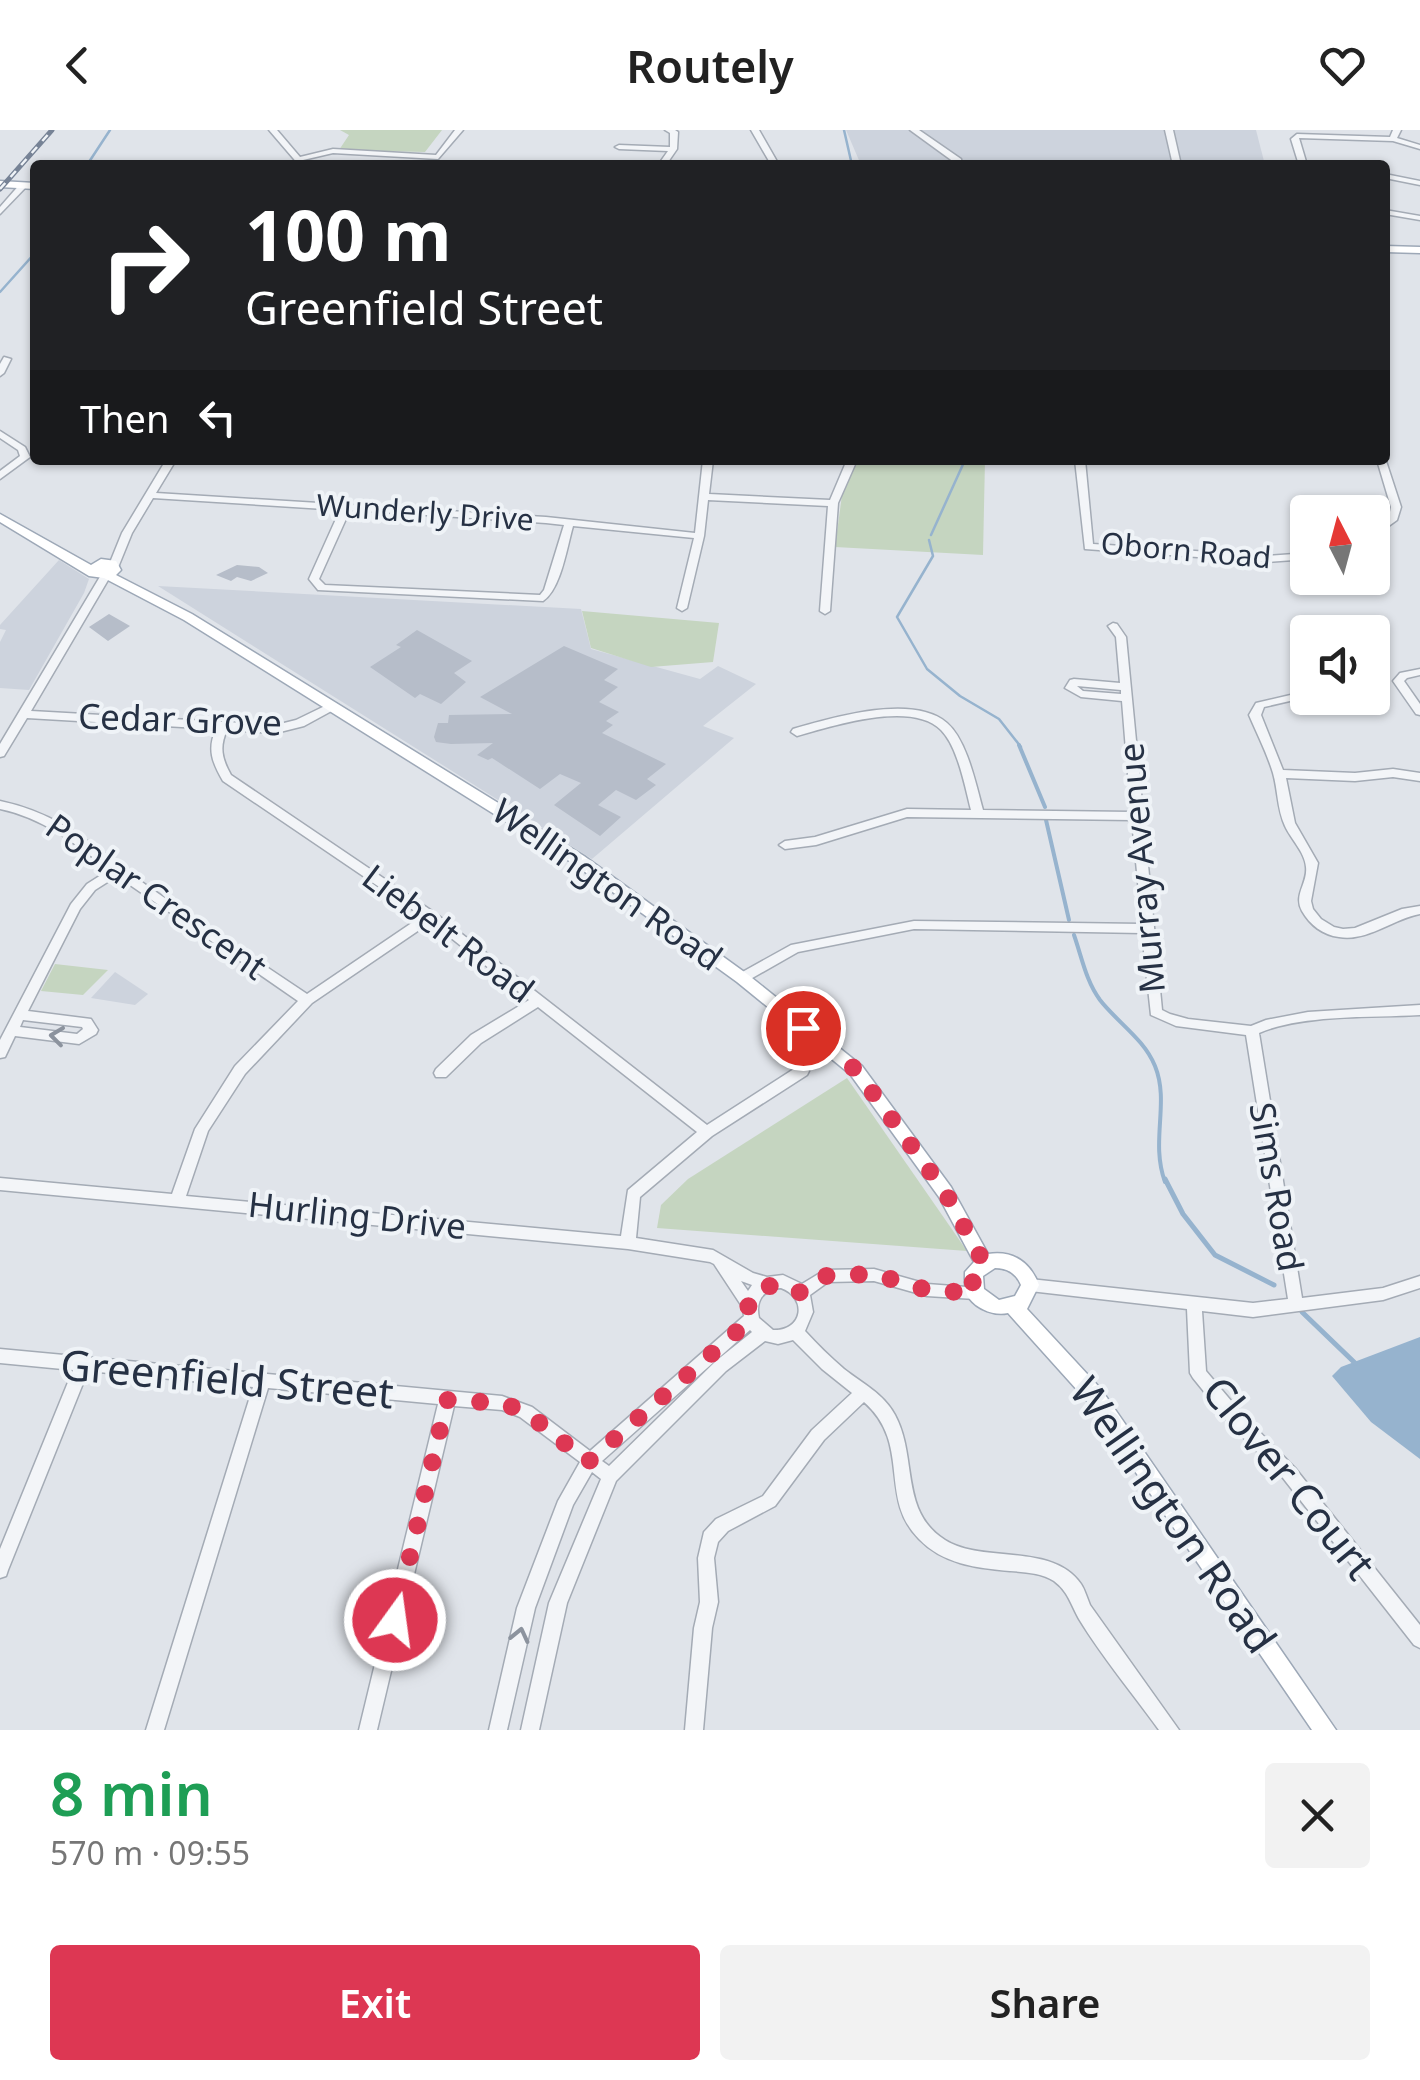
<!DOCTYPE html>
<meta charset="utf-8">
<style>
:root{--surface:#fff;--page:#f2f2f2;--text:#222;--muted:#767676;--accent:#dd3753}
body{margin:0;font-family:"Noto Sans",sans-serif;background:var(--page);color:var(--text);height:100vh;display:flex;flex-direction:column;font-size:38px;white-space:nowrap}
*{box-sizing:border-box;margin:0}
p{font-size:32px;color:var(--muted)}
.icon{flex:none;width:55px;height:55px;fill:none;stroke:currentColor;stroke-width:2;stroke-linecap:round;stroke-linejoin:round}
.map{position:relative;height:1600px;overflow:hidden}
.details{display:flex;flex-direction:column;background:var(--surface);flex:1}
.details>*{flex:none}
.hud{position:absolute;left:30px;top:30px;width:1360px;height:305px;border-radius:10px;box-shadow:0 2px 8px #0004;background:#202124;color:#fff;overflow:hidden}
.needle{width:65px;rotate:354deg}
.fabs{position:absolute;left:1290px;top:365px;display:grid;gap:20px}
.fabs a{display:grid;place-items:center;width:100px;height:100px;border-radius:10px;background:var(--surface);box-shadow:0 2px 8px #0004;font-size:50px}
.pin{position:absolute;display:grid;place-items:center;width:85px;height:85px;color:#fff;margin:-42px;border:5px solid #fff;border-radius:50%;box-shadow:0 2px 10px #0007}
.me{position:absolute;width:110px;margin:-55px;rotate:14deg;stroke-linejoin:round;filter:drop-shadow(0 0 8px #0008)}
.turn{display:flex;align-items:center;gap:35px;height:210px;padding:0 50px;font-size:45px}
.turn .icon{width:130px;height:130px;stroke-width:2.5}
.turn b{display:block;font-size:70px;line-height:85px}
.then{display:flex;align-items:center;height:95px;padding:0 50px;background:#0003;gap:20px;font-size:38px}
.round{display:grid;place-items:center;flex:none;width:105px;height:105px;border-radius:10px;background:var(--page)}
.head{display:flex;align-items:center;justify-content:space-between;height:170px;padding:0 50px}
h1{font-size:60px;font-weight:600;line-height:75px;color:#1e9e55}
.button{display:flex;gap:20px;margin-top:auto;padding:20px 50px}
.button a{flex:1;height:115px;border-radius:10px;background:var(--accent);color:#fff;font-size:40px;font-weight:600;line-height:115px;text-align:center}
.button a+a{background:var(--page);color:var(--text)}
header{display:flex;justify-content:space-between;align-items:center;height:130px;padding:0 50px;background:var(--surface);font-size:45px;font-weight:600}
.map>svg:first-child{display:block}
</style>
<header><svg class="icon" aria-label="back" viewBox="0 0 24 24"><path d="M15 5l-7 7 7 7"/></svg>Routely<svg class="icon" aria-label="heart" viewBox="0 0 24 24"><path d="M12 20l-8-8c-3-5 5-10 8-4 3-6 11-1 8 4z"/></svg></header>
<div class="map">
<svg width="1420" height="1600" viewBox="0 0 1420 1600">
<rect width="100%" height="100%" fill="#e0e4ea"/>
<g fill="#cdd3dd">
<path d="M846 0H1256L1265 35H861Z"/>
<path d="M59 430 89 449 84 463 29 560 0 558V512L6 500 0 499V495Z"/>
<path d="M158 456 581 479 591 519 700 549 718 536 756 554 703 596 734 608 592 729Z"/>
<path d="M115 842 148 864 135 875 91 868Z"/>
</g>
<g fill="#c5d5c0">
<path d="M340 0H442L425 22 339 20 349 5Z"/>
<path d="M858 330H985L983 425 835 417 842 365Z"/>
<path d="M582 481 719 493 713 532 651 537 591 518Z"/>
<path d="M55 834 108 840 83 865 41 861Z"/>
<path d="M847 948 967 1121 657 1098 661 1075 688 1049Z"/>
</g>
<path fill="#96b3ce" d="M1420 1207V1329L1371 1292 1332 1246 1341 1237Z"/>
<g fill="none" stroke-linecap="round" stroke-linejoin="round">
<g stroke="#96b3ce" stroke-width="2.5">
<path d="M844 0 852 35"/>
<path d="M87 35 110 0"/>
<path d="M0 162 35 123"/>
<path d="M931 405 965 330"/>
<path d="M929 410 933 426 897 487 927 539 960 566 999 589 1021 617"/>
</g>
<g stroke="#96b3ce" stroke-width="4">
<path d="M1019 615 1045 677"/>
<path d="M1046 690 1069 790"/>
<path d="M1074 805C1082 828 1086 851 1100 870 1118 893 1144 909 1155 936 1170 973 1150 1011 1165 1052"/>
</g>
<g stroke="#96b3ce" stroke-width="5">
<path d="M1165 1049 1183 1084 1215 1125 1274 1155"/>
<path d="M1302 1182 1355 1233"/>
</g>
</g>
<g fill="#b6bdc9">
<path d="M237 435 259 437 268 443 251 451 237 447 231 451 216 445Z"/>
<path d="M109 484 130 496 108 511 89 497Z"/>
<path d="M417 500 472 531 454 543 466 552 441 574 420 564 415 568 370 537 401 517 396 515Z"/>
<path d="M564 516 618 539 604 550 618 557 599 572 619 582 606 591 613 595 602 603 666 634 647 649 656 655 636 670 616 660 598 675 621 687 600 706 554 675 581 653 560 644 540 659 492 628 488 630 477 625 493 613 451 614 436 612 434 607 438 593H448L449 585 512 584 480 567Z"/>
</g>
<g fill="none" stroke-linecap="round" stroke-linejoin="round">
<defs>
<g id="minor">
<path d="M269 0H277L300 27 333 19 436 25 455 0H463L438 29 333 23 303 30 306 33 303 35H299Z"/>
<path d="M665 0H675L678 2 677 19 666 35H658L668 21 619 19 615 17 619 15 670 17V3Z"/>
<path d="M751 0H759L779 35H743L747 33 769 31Z"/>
<path d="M910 0H919L961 29 962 35H954V32Z"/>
<path d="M1165 0H1173L1181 35H1173Z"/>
<path d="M1393 0H1401L1397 8 1420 15V19L1393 11 1299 8 1307 35H1299L1291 9 1297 4 1390 7Z"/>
<path d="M1385 44 1420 51V55L1385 48Z"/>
<path d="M21 53 28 55 0 84V77Z"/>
<path d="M1385 80 1420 86V90L1385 84Z"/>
<path d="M4 227 11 229 4 243 0 246V234Z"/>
<path d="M0 301 25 317 30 327 0 349V341L20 326 18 320 0 308Z"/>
<path d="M1385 328 1401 377 1397 390 1372 408V400L1389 387 1391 377 1377 330H1385Z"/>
<path d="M166 330H176L156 363 546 387 695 403 703 330H713L709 364 830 370 847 330H857L838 373 830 481 825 484 820 481 828 376 708 370 704 406 687 478 682 481 677 478 694 408 573 396C567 417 561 459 543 471L318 460 309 449 340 380 153 368 132 403 119 435 118 437H110L109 435 122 403ZM350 380 546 393 564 395 544 460 540 465 325 455 319 449Z"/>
<path d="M1075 330H1085L1093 414 1268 426 1308 423V429L1268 432 1085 419Z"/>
<path d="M106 442 111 445 31 581 276 595 296 590 329 574H337L338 576 337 578 304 596 276 603 227 600C219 617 222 629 231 645L435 783 707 995 797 937H807L809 941 807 945 712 1006 640 1067 636 1108 713 1120 753 1143 767 1147 783 1145 802 1154 825 1140 874 1139 927 1154 980 1158 982 1163 980 1168 975 1169 927 1166 874 1151 828 1152 810 1165 813 1182 805 1201C817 1214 830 1227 844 1239 862 1253 884 1264 895 1285 918 1328 899 1381 945 1410 983 1434 1052 1412 1081 1454 1085 1460 1087 1468 1090 1475L1179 1600H1159C1133 1564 1102 1527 1079 1489 1071 1475 1068 1461 1054 1451 1042 1443 1024 1442 1010 1441 976 1438 943 1434 919 1409 878 1368 912 1314 864 1272L824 1310 775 1376 728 1401 718 1412 714 1428 718 1472 712 1498 703 1600H685L694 1498 700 1472 698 1428 704 1402 716 1389 763 1366 812 1300 852 1263 822 1239 793 1210 778 1214 765 1211 726 1241 616 1351 567 1473 539 1600H521L549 1473 601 1349 592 1342 573 1375 535 1478 507 1600H489L517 1478 558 1371 580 1332 520 1287 502 1280 454 1276 377 1600H359L438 1274 268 1258 164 1600H146L253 1257 88 1241 8 1440 6 1446 0 1448V1419L73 1240 0 1233V1219L502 1266 532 1277 590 1321 744 1186 743 1178 714 1134 710 1132 628 1119 0 1060V1048L172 1064 195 999 235 936 298 871 117 746 95 760 80 779 28 881 91 889 98 900 96 904 79 914 15 906 5 927 0 928V910L71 774 87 754 109 740C75 713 43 688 0 679V671C65 685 95 718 146 755 199 792 253 828 307 864L422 786 223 651C212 632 207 619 216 599L27 588 4 626 0 627V614L101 445ZM431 792 529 870 471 905 436 939 434 943 436 947H446L481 913 538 877 697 1002 628 1060 621 1106 186 1066 208 1001 245 944 312 873ZM23 890 82 897 83 899 77 904 20 897ZM741 1151 752 1155 748 1161ZM781 1158C808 1168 803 1201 773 1200L759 1188C755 1171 763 1159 781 1158ZM750 1200 752 1202 716 1231 609 1336 602 1331Z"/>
<path d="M1113 493 1117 494 1126 507 1162 880 1170 884 1188 889 1251 896 1266 890 1308 882 1420 875V885C1372 888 1303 884 1259 903L1302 1168 1383 1158 1420 1146V1158L1383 1170 1253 1187 1202 1181 1206 1241 1243 1285 1295 1338 1420 1495V1518L1414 1515 1283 1348 1231 1295 1193 1248 1190 1243 1187 1179 1030 1161 1025 1160 1023 1155 1025 1150 1030 1149 1253 1173 1288 1169 1246 905 1176 896 1151 885 1142 803 914 799 798 822 747 851H737L736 848 737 845 791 815 914 791 1142 794 1132 690 907 687 816 715 785 719 779 715 785 711 815 707 907 679 971 680C965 657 958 617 941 600 912 570 832 596 797 606L791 602 793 599C831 588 913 563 947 593 967 610 976 655 983 680L1131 682 1122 571 1081 567 1065 558 1070 550 1074 549 1120 553 1116 507 1108 496ZM1077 556 1121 560V564L1083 561Z"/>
<path d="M1420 539V545L1407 548 1404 551 1420 574V585L1416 584 1393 551 1400 543Z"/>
<path d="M1299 563 1303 564 1304 566 1303 568 1264 577 1261 585 1283 640 1355 643 1393 639 1420 643V651L1393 647 1355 651 1286 648 1295 693 1318 733 1311 771 1313 779 1321 789 1334 797 1343 799 1355 798 1402 779 1420 776V784C1393 789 1367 812 1339 807 1323 805 1310 795 1302 781 1293 765 1308 753 1306 737 1305 722 1290 708 1285 696 1277 679 1278 660 1273 643 1267 623 1257 604 1249 585L1256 573Z"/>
</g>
<g id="major">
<path d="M0 51 35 53V59L0 57Z"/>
<path d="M1385 116 1420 117V123L1385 122Z"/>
<path d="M0 384 91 435 101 429 116 431 121 440 116 445 192 484 584 726 747 844 862 936 951 1057 988 1124C1013 1120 1030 1132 1039 1155L1027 1179 1101 1259 1336 1600H1312L1087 1271 1008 1183C995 1186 978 1180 969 1168 964 1162 965 1150 965 1142L974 1132 939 1067 850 944 737 852 574 734 184 490 104 448 89 446 0 392ZM995 1138C1007 1138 1016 1143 1021 1155L1015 1166 999 1170 984 1159 983 1146Z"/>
</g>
</defs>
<use href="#minor" stroke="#a4abb5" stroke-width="3"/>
<use href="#major" stroke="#9da8b7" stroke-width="3"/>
<use href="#minor" fill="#f3f5f8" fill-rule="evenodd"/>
<use href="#major" fill="#fff" fill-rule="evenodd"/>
<defs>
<path id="rail" d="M0 59 52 0"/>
</defs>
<use href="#rail" stroke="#778396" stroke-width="5"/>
<use href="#rail" stroke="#eff3f7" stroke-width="2.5" stroke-dasharray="8" stroke-linecap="butt"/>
</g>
<defs><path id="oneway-chevron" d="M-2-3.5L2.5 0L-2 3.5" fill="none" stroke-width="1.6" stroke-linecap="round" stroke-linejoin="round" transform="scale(2.5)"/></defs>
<g stroke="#8c939e">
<use href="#oneway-chevron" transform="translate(57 906) rotate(-173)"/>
<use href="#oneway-chevron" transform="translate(520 1505) rotate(-77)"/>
</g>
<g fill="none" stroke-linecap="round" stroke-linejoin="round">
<path stroke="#dd3753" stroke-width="18" stroke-dasharray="0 32.4" d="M395 1490 447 1270 502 1273 526 1282 588 1332 750 1190 748 1173 762 1157 786 1154 801 1163 825 1146 874 1144 927 1160 975 1163 972 1149 984 1133 945 1062 856 940 803 898"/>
</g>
<g text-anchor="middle" stroke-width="8" stroke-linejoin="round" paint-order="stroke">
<g font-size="30" fill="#263144" stroke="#eff3f7">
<text transform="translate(425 383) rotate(4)" y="10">Wunderly Drive</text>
<text transform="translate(1186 421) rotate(5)" y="10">Oborn Road</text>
</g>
<g font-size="35" fill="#263144" stroke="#eff3f7">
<text transform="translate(180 590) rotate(2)" y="12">Cedar Grove</text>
<text transform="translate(1142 738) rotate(-95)" y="12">Murray Avenue</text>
<text transform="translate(607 755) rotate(35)" y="12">Wellington Road</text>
<text transform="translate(156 767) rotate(35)" y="12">Poplar Crescent</text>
<text transform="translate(448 804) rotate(37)" y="12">Liebelt Road</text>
<text transform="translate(1276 1057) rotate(80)" y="12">Sims Road</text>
<text transform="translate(357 1086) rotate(6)" y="12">Hurling Drive</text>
</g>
<g font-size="42" fill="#263144" stroke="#eff3f7">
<text transform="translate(227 1249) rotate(5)" y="15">Greenfield Street</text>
<text transform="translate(1289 1348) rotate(51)" y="15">Clover Court</text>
<text transform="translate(1173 1385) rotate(55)" y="15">Wellington Road</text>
</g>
</g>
</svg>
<div class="fabs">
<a><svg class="needle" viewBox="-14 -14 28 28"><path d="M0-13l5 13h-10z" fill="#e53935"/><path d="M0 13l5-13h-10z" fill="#767676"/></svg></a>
<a><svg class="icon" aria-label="sound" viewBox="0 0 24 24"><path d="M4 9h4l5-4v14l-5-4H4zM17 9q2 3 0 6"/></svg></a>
</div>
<div class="pin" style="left:803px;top:898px;background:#d93025"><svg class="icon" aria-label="arrive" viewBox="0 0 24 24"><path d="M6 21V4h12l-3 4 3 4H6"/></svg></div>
<svg class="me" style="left:395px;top:1490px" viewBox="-20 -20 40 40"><circle r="17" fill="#dd3753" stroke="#fff" stroke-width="3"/><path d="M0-11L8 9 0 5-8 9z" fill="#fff"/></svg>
<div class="hud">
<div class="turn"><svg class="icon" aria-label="right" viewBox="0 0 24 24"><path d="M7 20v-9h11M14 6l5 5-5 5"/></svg><div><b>100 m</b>Greenfield Street</div></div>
<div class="then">Then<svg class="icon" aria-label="left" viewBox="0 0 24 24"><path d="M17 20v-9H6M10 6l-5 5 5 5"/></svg></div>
</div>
</div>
<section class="details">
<div class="head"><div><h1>8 min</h1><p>570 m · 09:55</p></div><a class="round"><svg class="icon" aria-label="close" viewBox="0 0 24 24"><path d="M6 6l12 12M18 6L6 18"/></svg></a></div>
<div class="button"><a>Exit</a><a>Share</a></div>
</section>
